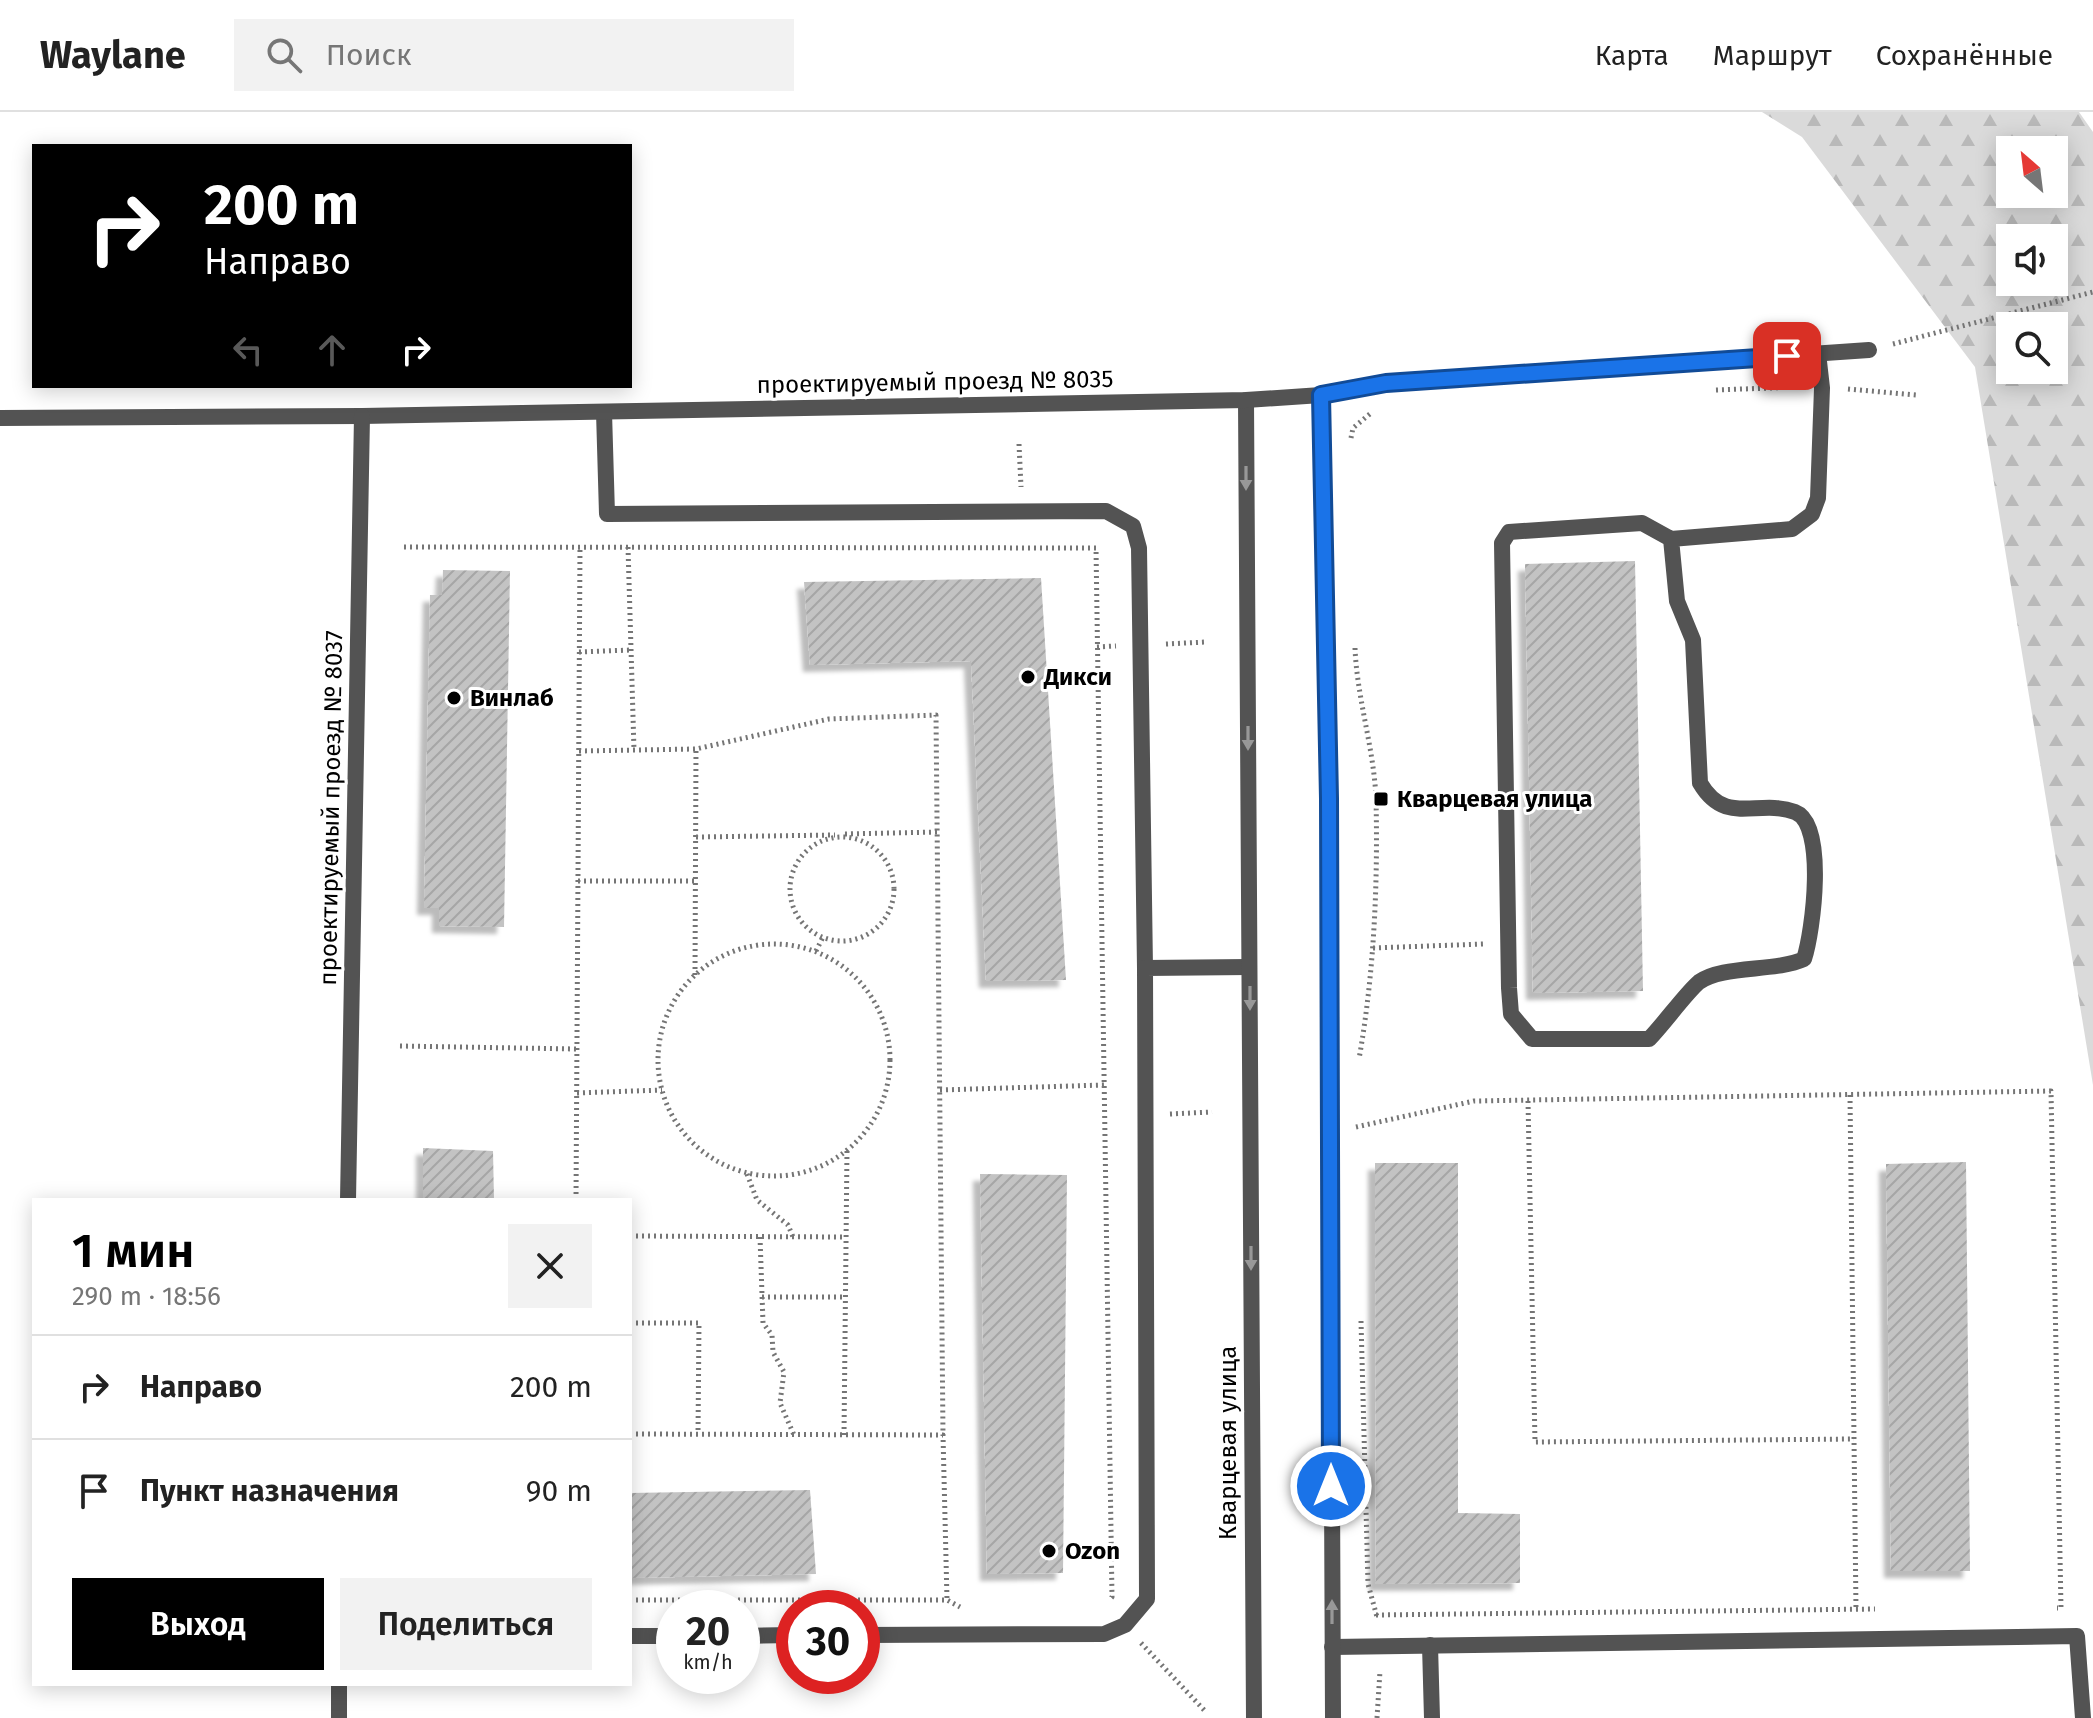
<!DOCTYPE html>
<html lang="ru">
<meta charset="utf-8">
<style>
:root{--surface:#fff;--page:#f2f2f2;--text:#222;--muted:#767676;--line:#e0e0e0;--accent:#000}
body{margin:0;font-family:"Fira Sans",sans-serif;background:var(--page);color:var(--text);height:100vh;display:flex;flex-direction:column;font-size:30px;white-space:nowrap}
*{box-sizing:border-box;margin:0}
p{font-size:26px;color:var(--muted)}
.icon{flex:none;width:44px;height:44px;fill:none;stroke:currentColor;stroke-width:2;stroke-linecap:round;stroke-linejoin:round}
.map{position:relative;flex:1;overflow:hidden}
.panel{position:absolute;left:32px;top:1086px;width:600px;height:488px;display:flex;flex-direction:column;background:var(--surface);border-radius:0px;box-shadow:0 4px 20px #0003}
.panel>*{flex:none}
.banner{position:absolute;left:32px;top:32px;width:600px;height:244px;border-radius:0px;box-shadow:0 4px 20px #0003;background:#000;color:#fff;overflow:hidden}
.needle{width:52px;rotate:332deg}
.controls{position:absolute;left:1996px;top:24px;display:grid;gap:16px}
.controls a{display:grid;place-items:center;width:72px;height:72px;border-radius:0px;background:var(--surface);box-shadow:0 4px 20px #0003;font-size:40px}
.speed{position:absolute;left:656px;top:1478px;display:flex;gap:16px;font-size:40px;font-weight:700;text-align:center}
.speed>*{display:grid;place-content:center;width:104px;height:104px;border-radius:50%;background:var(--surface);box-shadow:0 4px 20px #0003;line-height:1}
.speed small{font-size:20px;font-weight:400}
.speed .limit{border:12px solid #d22;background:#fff;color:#111}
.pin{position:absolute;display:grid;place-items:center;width:68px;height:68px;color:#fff;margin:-34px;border-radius:16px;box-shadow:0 4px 12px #0006}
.me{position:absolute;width:88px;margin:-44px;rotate:0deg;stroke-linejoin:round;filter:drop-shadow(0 0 6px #0008)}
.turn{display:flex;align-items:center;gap:28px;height:168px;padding:0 40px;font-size:36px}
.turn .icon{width:104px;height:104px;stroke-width:2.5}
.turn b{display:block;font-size:56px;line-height:68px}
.lanes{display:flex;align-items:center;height:76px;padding:0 40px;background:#0003;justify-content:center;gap:40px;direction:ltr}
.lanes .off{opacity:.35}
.round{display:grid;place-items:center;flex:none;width:84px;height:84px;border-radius:0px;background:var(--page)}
.headline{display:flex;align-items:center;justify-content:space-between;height:136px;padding:0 40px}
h1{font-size:48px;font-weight:600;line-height:60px;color:var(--accent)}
.primary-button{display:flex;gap:16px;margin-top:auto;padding:16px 40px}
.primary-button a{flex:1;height:92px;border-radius:0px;background:var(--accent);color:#fff;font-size:32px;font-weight:600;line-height:92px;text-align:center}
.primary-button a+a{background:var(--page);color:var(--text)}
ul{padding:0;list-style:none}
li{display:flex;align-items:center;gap:24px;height:104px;padding:0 40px;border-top:2px solid var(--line)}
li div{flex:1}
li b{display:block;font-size:30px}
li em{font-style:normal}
header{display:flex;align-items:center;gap:48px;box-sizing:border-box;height:112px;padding:0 40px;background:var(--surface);border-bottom:2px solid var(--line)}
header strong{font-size:38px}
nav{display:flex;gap:44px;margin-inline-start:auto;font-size:28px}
.search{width:560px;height:72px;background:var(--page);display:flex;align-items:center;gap:20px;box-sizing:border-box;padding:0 28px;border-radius:0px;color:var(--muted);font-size:30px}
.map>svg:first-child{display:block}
</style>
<header>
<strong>Waylane</strong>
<div class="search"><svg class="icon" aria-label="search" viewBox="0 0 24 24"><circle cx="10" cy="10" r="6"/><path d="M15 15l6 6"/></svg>Поиск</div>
<nav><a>Карта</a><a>Маршрут</a><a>Сохранённые</a></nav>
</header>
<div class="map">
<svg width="2093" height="1606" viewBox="0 0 2093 1606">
<defs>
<pattern id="forest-firs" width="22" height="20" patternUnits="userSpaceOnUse" patternTransform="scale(2)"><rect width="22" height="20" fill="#dadada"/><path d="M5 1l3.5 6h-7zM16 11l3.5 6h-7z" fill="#b9b9b9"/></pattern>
<pattern id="building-hatch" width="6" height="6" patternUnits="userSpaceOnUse" patternTransform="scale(2)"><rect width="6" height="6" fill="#c3c3c3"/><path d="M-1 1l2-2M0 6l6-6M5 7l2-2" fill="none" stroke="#a6a6a6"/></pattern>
<filter id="shadow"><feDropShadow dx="-7" dy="7" stdDeviation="2" flood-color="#0004"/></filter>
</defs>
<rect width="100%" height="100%" fill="#fff"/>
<path fill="url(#forest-firs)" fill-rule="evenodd" d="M1762 0H2079L2093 20V973L1975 255 1802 25ZM2010 38H2054V82H2010ZM2010 126H2054V170H2010ZM2010 214H2054V258H2010Z"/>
<g fill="url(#building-hatch)" filter="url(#shadow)">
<path d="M1635 449 1643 879 1533 881 1525 452Z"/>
<path d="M443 458 510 459 504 815 439 814V796H424L430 483H442Z"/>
<path d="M1041 466 1066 868 986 869 971 549 810 553 804 470Z"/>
<path d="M423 1036 493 1039 494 1088H423Z"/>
<path d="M1966 1050 1970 1459H1891L1886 1052Z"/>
<path d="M1375 1051H1458V1401L1520 1402V1471L1376 1472Z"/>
<path d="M980 1062 1067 1063 1063 1461 987 1462Z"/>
<path d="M810 1378 816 1462 630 1466V1381Z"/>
</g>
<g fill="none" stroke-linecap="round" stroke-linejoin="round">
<g stroke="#757575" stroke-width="5" stroke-dasharray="2 4" stroke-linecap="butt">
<path d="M1893 232 2093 180"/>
<path d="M1848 277 1916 283"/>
<path d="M1716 278 1798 275"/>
<path d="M1351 326 1353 316 1371 301"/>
<path d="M1019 332 1021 375"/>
<path d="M404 435 1096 436 1112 1485 1109 1488"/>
<path d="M628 435 634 638"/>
<path d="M1166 532 1206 530"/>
<path d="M1097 535 1116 534"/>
<path d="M1355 536C1357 587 1374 636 1376 687 1378 773 1374 862 1359 947"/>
<path d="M579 540 631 538"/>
<path d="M579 639 696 637 829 607 936 603 943 1323"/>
<path d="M845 722 938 720"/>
<path d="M696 725 835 723"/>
<circle cx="842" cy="777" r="52"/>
<path d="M578 769H696"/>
<circle cx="774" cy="948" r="116"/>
<path d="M1373 836 1483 832"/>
<path d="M816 839 823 825"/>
<path d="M695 863 696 637"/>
<path d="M400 934 577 937"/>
<path d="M940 978 1104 973"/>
<path d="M577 981 662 978"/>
<path d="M1850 983 1856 1498"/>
<path d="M1528 989 1535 1330 1854 1327"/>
<path d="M1170 1002 1212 1000"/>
<path d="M1356 1015 1474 989 2051 979 2061 1496H2057"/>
<path d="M747 1062 757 1088 788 1113 793 1125"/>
<path d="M576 1088 580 435"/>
<path d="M630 1124 846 1125"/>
<path d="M760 1125 763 1211 772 1223 773 1240 784 1260 780 1291 794 1323"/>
<path d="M762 1185H846"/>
<path d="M1361 1209 1368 1472 1377 1505"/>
<path d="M630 1211H699L698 1322"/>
<path d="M630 1322 943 1323 947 1488"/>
<path d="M844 1323 847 1038"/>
<path d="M630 1488H947L960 1495"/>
<path d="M1376 1503 1875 1497"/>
<path d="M1141 1531 1205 1599"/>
<path d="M1377 1606 1380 1559"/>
</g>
<g stroke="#535353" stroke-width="16">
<path d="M604 300 607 402 1106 399 1133 414 1139 436 1145 856"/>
<path d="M1671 427 1677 489 1693 528 1700 671C1726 715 1757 686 1795 700 1827 712 1813 820 1804 847 1775 860 1722 853 1699 870 1686 881 1663 913 1649 927H1532L1511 902 1509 876 1502 431 1509 420 1642 411 1671 427 1792 417 1812 402 1818 386 1822 276 1818 241"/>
<path d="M862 1523 1104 1522 1125 1513 1147 1487 1145 856 1249 855"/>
<path d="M630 1524H674"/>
<path d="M742 1524 794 1523"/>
<path d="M1430 1533 1432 1606"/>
<path d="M1332 1535 2077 1524 2083 1606"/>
</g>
<g stroke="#535353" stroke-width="16">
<path d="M1321 283 1329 687 1333 1606"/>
<path d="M1246 288 1254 1606"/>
<path d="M0 306 362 304 1246 288 1321 283 1386 271 1869 238"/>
<path d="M348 1088 362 304"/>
<path d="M339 1606V1572"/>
</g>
</g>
<defs><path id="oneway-solid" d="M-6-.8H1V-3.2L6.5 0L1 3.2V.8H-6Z" transform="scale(2)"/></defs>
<g fill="#989898">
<use href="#oneway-solid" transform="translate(1246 366) rotate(90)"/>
<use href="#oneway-solid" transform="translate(1248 626) rotate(90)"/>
<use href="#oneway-solid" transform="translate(1250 886) rotate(90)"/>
<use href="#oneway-solid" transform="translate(1251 1146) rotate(90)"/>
<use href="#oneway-solid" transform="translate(1332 1500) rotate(-90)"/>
</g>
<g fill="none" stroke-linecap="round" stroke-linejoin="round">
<defs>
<path id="route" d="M1331 1374 1329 687 1321 283 1386 271 1787 244"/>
</defs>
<use href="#route" stroke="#114b97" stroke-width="20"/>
<use href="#route" stroke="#1a73e8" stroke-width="14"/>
</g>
<g fill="#000" stroke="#fff" stroke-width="3">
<circle cx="1028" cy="565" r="8"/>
<circle cx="454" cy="586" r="8"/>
<rect x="1373" y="679" width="16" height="16" rx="4"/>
<circle cx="1049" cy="1439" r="8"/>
</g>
<g text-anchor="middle" stroke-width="6" stroke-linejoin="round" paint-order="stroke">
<g font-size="24" fill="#000" stroke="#fff">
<text transform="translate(935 270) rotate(-1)" y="8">проектируемый проезд № 8035</text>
<text transform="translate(331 696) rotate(-89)" y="8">проектируемый проезд № 8037</text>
<text transform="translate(1228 1331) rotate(-90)" y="8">Кварцевая улица</text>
</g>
<g font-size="24" font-weight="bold" fill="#000" stroke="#fff" text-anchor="start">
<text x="1044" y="573">Дикси</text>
<text x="470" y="594">Винлаб</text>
<text x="1397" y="695">Кварцевая улица</text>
<text x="1065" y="1447">Ozon</text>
</g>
</g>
</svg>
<div class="controls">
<a><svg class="needle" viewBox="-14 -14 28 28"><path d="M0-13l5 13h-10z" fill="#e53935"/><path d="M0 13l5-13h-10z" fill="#767676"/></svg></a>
<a><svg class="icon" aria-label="sound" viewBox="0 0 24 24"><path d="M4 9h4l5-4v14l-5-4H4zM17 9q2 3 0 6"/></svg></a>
<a><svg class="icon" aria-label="search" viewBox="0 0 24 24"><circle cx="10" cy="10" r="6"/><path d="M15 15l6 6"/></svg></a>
</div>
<div class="speed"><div>20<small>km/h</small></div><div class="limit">30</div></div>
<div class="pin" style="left:1787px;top:244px;background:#d93025"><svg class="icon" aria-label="arrive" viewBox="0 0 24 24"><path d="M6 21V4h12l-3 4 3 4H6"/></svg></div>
<svg class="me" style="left:1331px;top:1374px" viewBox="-20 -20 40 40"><circle r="17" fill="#1a73e8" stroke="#fff" stroke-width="3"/><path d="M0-11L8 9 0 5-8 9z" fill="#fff"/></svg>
<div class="banner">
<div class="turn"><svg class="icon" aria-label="right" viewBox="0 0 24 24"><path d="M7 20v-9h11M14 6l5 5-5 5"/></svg><div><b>200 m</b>Направо</div></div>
<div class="lanes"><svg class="icon off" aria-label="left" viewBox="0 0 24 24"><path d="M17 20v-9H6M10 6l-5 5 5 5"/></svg><svg class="icon off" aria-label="ahead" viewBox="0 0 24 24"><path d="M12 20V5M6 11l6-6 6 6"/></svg><svg class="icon" aria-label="right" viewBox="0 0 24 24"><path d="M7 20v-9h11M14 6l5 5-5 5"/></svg></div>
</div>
<section class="panel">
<div class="headline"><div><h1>1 мин</h1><p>290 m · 18:56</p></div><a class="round"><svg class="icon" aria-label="close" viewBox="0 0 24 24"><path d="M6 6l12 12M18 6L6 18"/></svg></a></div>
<ul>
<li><svg class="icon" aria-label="right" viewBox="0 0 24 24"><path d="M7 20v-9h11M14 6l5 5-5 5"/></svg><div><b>Направо</b></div><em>200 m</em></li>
<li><svg class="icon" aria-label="arrive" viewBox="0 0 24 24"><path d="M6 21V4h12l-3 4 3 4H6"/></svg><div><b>Пункт назначения</b></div><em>90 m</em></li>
</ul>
<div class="primary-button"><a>Выход</a><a>Поделиться</a></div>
</section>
</div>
